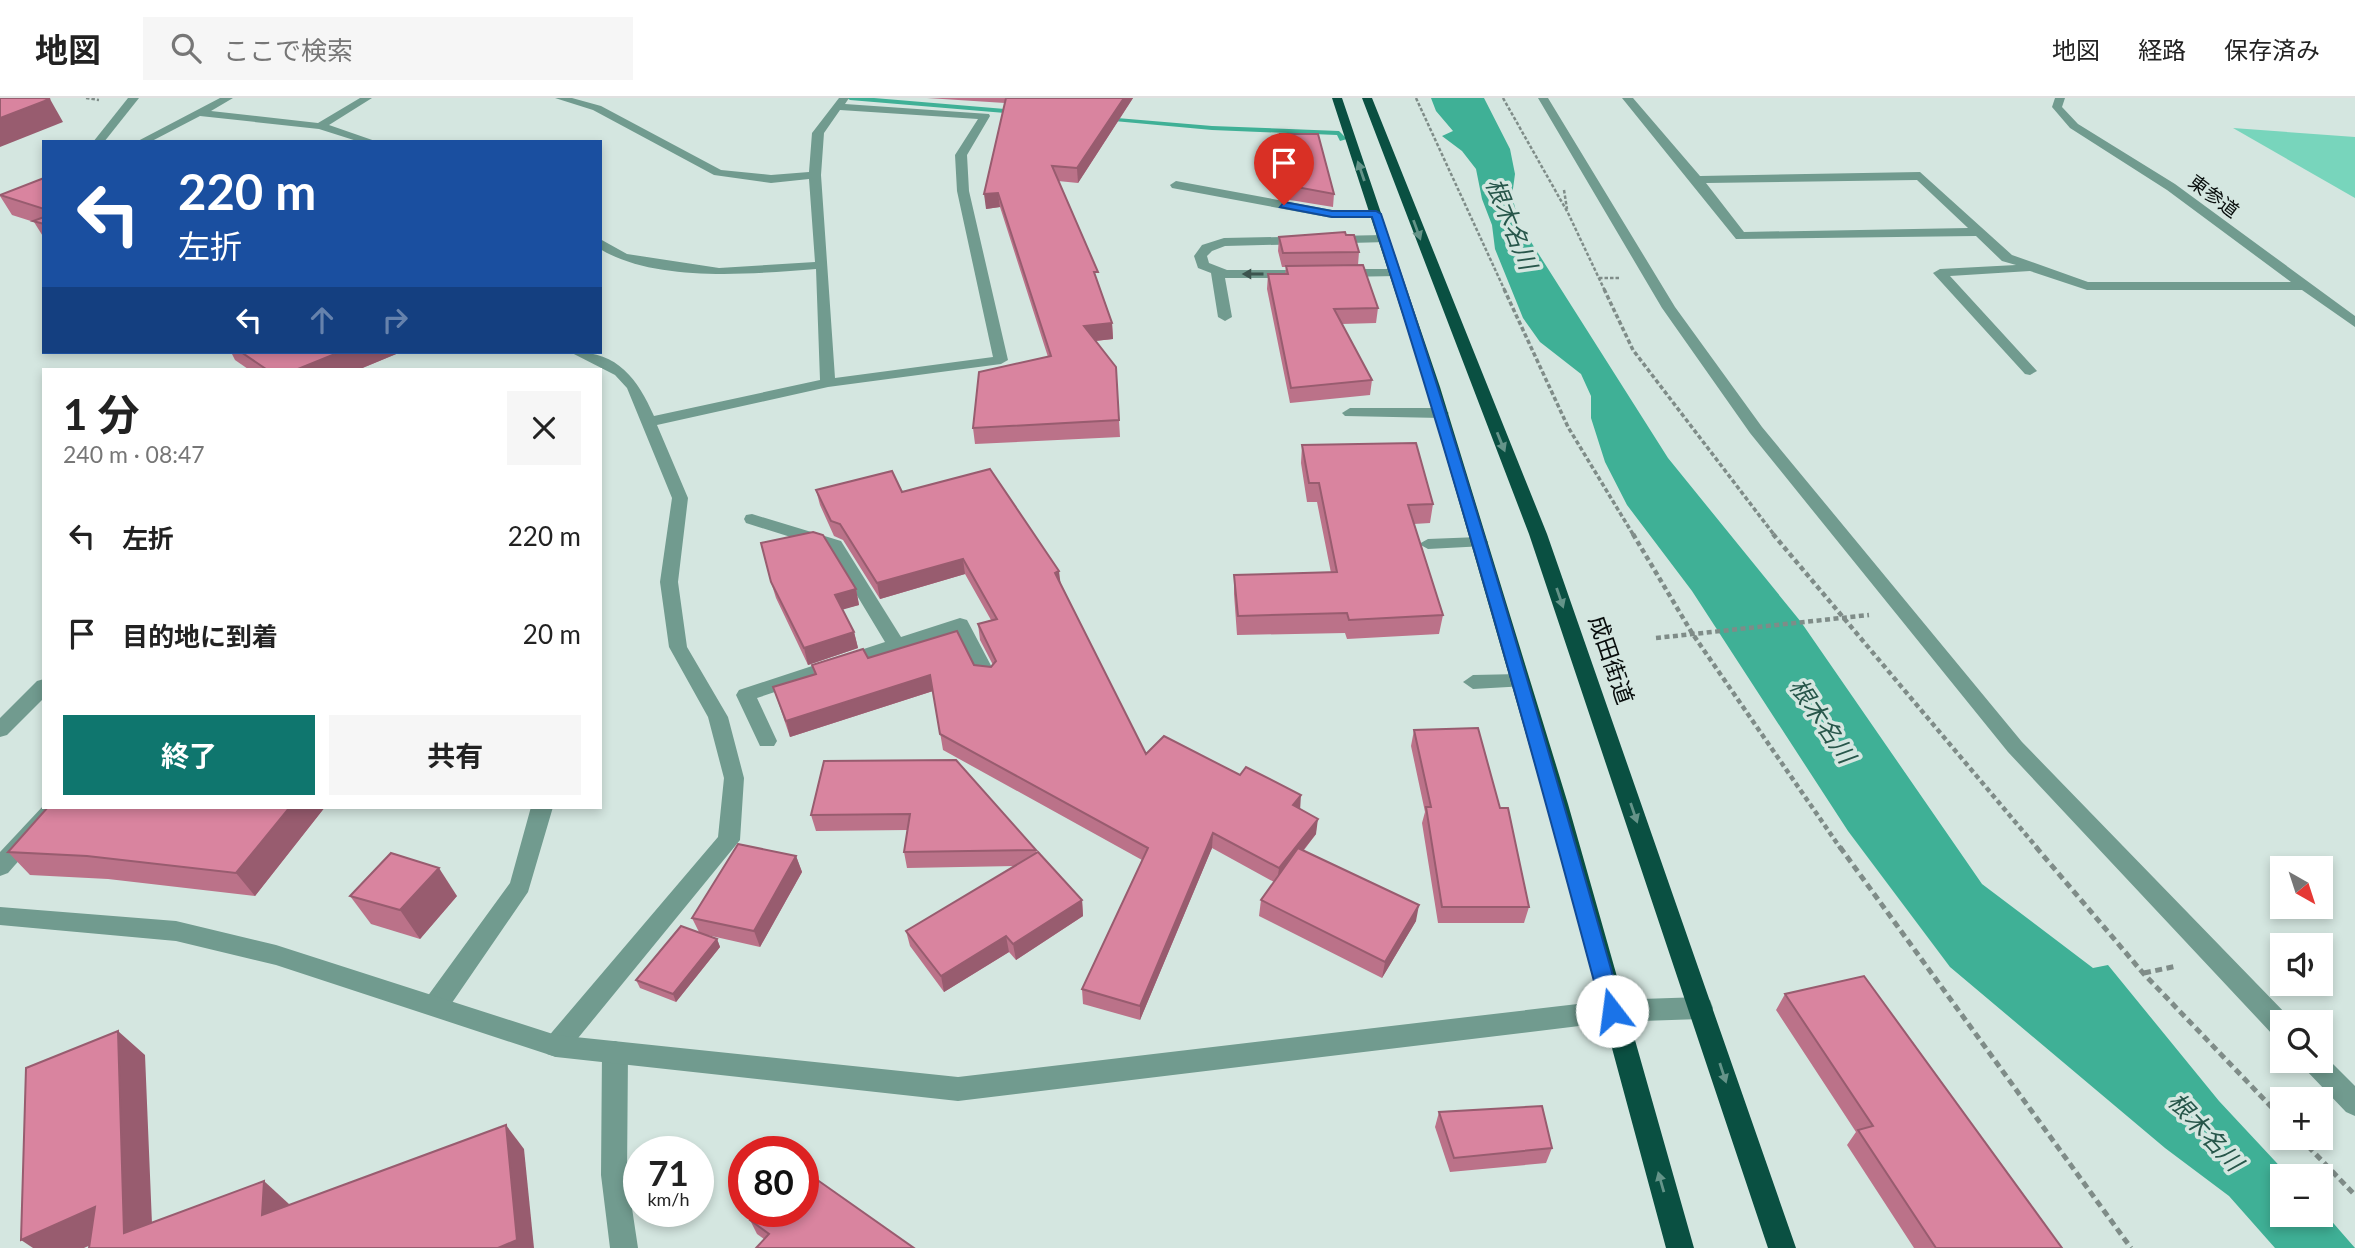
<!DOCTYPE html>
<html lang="ja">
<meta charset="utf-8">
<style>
:root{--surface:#fff;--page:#f6f6f6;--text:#222;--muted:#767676;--line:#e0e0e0;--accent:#0f766e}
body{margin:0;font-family:Lato,"Noto Sans JP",sans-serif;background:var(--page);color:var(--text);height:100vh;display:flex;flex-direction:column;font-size:26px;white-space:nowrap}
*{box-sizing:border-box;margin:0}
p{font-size:23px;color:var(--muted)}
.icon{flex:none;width:38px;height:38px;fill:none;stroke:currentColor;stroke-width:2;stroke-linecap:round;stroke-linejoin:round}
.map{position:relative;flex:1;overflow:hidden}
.panel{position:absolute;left:42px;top:270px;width:560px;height:441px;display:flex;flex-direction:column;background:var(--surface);border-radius:0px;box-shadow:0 4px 10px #0003}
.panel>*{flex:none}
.hud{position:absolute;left:42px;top:42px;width:560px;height:214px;border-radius:0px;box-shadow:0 4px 10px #0003;background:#1a4fa0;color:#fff;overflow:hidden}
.needle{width:46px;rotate:141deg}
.controls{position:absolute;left:2270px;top:758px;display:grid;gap:14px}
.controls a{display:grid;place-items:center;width:63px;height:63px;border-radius:0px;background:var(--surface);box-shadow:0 4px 10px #0003;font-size:35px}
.speed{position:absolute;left:623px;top:1038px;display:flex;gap:14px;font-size:35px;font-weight:700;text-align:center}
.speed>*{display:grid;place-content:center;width:91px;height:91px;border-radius:50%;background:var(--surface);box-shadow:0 4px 10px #0003;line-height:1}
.speed small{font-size:18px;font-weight:400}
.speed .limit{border:10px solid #d22;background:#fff;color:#111}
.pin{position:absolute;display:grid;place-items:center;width:60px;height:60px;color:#fff;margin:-72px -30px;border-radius:50% 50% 50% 0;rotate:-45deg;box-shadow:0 0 7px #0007}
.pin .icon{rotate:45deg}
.me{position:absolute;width:77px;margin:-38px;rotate:345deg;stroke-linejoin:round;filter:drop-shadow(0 0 5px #0008)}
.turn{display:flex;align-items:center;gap:24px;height:147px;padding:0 21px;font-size:32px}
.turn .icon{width:91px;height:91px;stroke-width:2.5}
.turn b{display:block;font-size:49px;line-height:60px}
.lanes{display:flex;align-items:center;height:66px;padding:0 21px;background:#0003;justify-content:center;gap:35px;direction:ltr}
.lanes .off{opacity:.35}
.round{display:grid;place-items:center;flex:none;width:74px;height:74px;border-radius:0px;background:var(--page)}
.summary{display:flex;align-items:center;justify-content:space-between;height:119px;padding:0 21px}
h1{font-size:42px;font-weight:700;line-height:52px}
.primary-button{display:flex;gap:14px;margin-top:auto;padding:14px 21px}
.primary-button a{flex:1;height:80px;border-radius:0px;background:var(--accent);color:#fff;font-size:28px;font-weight:700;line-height:80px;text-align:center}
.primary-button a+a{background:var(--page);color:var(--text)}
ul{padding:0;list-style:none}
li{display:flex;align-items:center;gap:21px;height:98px;padding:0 21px}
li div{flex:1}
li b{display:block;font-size:26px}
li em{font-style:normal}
header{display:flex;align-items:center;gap:42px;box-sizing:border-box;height:98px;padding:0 35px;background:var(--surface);border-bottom:2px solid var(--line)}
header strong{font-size:33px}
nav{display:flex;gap:38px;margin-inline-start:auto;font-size:24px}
.search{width:490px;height:63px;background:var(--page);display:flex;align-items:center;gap:18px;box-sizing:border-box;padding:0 24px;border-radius:0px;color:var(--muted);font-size:26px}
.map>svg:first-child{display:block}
</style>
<header>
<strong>地図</strong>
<div class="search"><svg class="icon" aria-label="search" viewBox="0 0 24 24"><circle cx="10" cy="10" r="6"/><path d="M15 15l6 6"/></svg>ここで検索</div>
<nav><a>地図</a><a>経路</a><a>保存済み</a></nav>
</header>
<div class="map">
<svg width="2355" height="1150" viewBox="0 0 2355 1150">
<rect width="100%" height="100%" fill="#d4e6e0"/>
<path fill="#78d5bc" d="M2233 30 2355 39V100Z"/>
<path fill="#3fb096" d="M1431 0H1484L1510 51 1515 76 1512 98 1519 125 1668 360 1801 524 1982 786 2093 870 2108 867 2219 1003 2289 1078H2282V1116H2320L2321 1111 2355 1150H2275L2229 1098 2165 1050 1950 869 1848 733 1692 493 1627 407 1605 364 1591 320V298L1581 276 1540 244 1523 220 1495 151 1492 127 1482 101 1476 71 1462 53 1442 38 1453 33 1436 13Z"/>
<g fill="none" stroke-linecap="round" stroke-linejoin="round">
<g fill="#3fb096" fill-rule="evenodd">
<path d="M847 0H874L1017 12 1020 14 1017 16 850 2Z"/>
<path d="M1105 19 1212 28 1339 33 1347 41 1340 43 1337 37 1212 32 1103 22V20Z"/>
</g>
<g stroke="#7f8c88" stroke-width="2.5" stroke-dasharray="3.5 2" stroke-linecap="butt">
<path d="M86 0 99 2"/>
<path d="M1416 0 1505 193"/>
<path d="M1503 0 1568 115 1605 193"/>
<path d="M1564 92 1567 111"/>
<path d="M1599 180H1619"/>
</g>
<g stroke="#7f8c88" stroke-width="3.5" stroke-dasharray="4.5 2.5" stroke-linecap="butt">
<path d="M1504 191 1568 329 1634 438"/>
<path d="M1604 191 1633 252 1775 438"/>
</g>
<g stroke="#7f8c88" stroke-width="4.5" stroke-dasharray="5 3.5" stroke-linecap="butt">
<path d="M1633 436 1692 535 1841 751"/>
<path d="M1773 436 2038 751"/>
<path d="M1656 540 1869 517"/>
</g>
<g stroke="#7f8c88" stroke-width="5" stroke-dasharray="7 4.5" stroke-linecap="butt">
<path d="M1840 749 2131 1150"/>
<path d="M2036 749 2143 875 2282 1020"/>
<path d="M2144 875 2177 868"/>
<path d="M2300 1040 2355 1097"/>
</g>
<g fill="#719b8f" fill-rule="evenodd">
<path d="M1538 0H1548L1675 209 1762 329 2022 644 2291 921 2292 924H2282V940L2273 937 2008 654 1750 335 1662 210Z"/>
<path d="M1176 83 1332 112H1376L1382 116 1376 120H1332L1172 90 1170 87Z"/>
<path d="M1384 137 1390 141 1388 144 1225 148 1212 153 1207 158 1209 165 1227 172H1309L1316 176 1309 180H1225L1232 219 1225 223 1218 219 1211 175 1198 170 1194 158 1202 147 1224 140Z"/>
<path d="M1394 171 1401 175 1399 178 1339 179 1332 175 1339 171Z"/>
<path d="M1350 310H1441L1449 315 1441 320 1345 318 1342 315Z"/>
<path d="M752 416 841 443 901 539 960 520 967 522 996 577 993 582H979L955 534 757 600 777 643 774 648H760L736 597 739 592 885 544 829 451 746 425 744 421 746 417Z"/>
<path d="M1479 439 1485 440 1488 444 1485 448 1428 451 1419 446 1428 441Z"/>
<path d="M1520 576 1527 578 1530 583 1527 588 1473 591 1463 584 1473 577Z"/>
<path d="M44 581V600L7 637 0 639V620L37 583Z"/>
<path d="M2320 953 2355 988V1018L2346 1014 2304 970 2301 962H2320Z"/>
</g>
<g fill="#719b8f" fill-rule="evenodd">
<path d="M128 0H139L104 44H93Z"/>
<path d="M220 0H233L211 13 318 25 360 0H372L329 27 378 44H360L319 31 200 18 150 44H136Z"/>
<path d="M555 0H572L601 8 721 72 771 77 809 74 812 35 839 0H849L845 6 989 16 990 18 967 57 969 93 1008 262 1001 266 828 289 657 327 688 400 678 484 687 549 728 619 744 680 740 742 565 956 556 959 547 956 544 948 547 940 718 739 724 680 708 619 669 549 660 484 672 400 627 290 615 277 570 254C616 252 637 279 654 318L820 282 816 171C753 176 656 185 600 151V141L627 156 719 170 815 164 809 81 771 85 714 77 593 12ZM840 12 978 21 955 57 957 93 993 259 835 280 821 77 824 35Z"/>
<path d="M1622 0H1633L1700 78 1920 74 2012 157 2088 184H2291L2167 92 2070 30 2052 9 2055 0H2065L2062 9 2078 26 2175 86 2355 218V229L2302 192H2087L2030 173 1950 178 2037 273 2030 277 2025 276 1933 175 1940 171 2016 167 2002 163 1976 138 1736 141ZM1917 82 1968 130 1744 134 1706 85Z"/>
<path d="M44 707 66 709 8 775 0 778V754Z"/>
<path d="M531 709H553L528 794 445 915 436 918 427 915 424 907 427 899 510 785Z"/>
<path d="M615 943 624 946 628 954 627 1077 638 1150H610L601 1077 602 954 606 946Z"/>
</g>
<path fill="#719b8f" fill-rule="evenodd" d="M0 809 176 823 276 847 556 937 958 979 1612 902 1701 899 1710 902 1713 910 1710 918 1701 921 1612 924 958 1003 556 959 276 867 176 843 0 827Z"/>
<g fill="#0a5042" fill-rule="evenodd">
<path d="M1332 0H1342L1440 289 1568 706 1694 1150H1666L1546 706 1426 289Z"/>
<path d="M1362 0H1372L1547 436 1796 1150H1768L1529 436Z"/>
</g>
</g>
<g fill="#bb7289">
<path d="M927 0H1133L1078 85 1058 83 1112 225 1113 241 1095 243 1119 322 1120 339 975 346 973 330 1048 259 1000 109 986 111 1005 5Z"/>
<path d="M1280 36 1334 96 1333 109 1290 102 1279 49Z"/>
<path d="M44 80V140L34 124 12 117 0 98V97Z"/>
<path d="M1346 137 1359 154 1358 167 1378 210 1376 225 1342 226 1372 282 1370 297 1290 305 1267 191 1268 176H1285L1286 169H1282L1278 153 1279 139Z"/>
<path d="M231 254H401L360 271H248L235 262Z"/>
<path d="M1302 347 1433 406 1430 425 1414 426 1443 517 1439 536 1347 541 1345 535 1237 537 1234 496V477L1331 475 1317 404H1307L1301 365Z"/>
<path d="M816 392 902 394 1060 485 1146 656 1300 711 1316 736 1304 752 1416 823 1382 880 1259 818 1261 802 1274 784 1212 750 1140 922 1083 906 1082 891 1142 762 943 652 933 593 790 639 773 589 814 576 812 567 868 560 991 569 993 567 980 542 978 526 991 522 965 476 880 501 843 442 834 438 820 407Z"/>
<path d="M771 484 856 491 859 507 842 511 854 534 858 550 808 567 776 500Z"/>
<path d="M1414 632 1500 710 1529 809 1524 825H1438L1422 725 1425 714 1411 648Z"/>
<path d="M824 663 1036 752 1037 755 1082 802 1083 818 1016 862 1009 854 944 894 910 848 906 833 1015 768 907 770 904 754 907 732 816 733 811 717Z"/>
<path d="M48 709H325L255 798 108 781 30 777 8 754Z"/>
<path d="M796 758 802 774 760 849 707 837 717 841 720 849 676 904 640 890 636 882 699 834 692 820Z"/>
<path d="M350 798H457L420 841 371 826Z"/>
<path d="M1785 896 2062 1150H1914L1847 1047 1856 1034 1776 912Z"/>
<path d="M1439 1014 1552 1050 1546 1065 1450 1074 1435 1029Z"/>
<path d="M750 1122 914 1150 764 1141 757 1136Z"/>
</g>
<g fill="#985c6f">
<path d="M1124 0H1133L1078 85 1077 70Z"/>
<path d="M50 1 63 24 0 49V20Z"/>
<path d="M998 95 1000 109 986 111 984 96Z"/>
<path d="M1112 225 1113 241 1085 244 1084 228Z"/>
<path d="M340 254H401L360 271H298Z"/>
<path d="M963 461 965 476 880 501 877 485Z"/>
<path d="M1059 473 1061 489 1055 475Z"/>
<path d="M856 491 859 507 838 513 835 497Z"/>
<path d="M854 534 858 550 808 567 804 550Z"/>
<path d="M930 577 933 593 790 639 786 623Z"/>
<path d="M1301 697 1300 713 1293 707Z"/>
<path d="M290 709H325L255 798 236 775Z"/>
<path d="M1318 721 1316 736 1277 785 1279 770Z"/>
<path d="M1213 735 1212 750 1140 922V908Z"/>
<path d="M796 758 802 774 760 849 754 833Z"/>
<path d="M439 770 457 798 420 841 400 812Z"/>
<path d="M1082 802 1083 818 1016 862 1013 846Z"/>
<path d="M1419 807 1416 823 1382 880 1385 864Z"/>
<path d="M1006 838 1009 854 944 894 941 878Z"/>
<path d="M717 841 720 849 676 904 673 896Z"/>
<path d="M118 933 145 957 153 1150 124 1135V1132L84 1150H33L21 1142 95 1109Z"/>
<path d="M506 1027 524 1051 534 1150H498Z"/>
<path d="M264 1083 289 1106 288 1139 262 1117Z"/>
</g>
<g fill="#d9849f" stroke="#985c6f" stroke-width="2">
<path d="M0 0H43L50 1 0 20Z"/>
<path d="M1006 0H1124L1077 70 1052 68 1098 174H1094L1112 225 1084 228 1116 269 1119 322 973 330 979 274 1051 258 998 95 984 96Z"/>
<path d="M1280 36H1318L1334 96 1291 88Z"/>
<path d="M44 80V111L0 97Z"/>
<path d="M44 119V126L33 123Z"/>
<path d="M1345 134 1346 137H1354L1359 154 1283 155 1279 139Z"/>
<path d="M1363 167 1378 210 1334 211 1372 282 1291 290 1268 176H1288L1286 168Z"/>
<path d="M241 254H340L298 271H266Z"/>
<path d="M1416 345 1433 406 1408 407 1443 517 1349 522 1347 515 1238 518 1234 477 1337 474 1319 385H1309L1302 347Z"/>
<path d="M990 371 1059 473 1055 475 1146 656 1164 638 1240 677 1246 669 1301 697 1293 707 1318 721 1279 770 1213 735 1140 908 1082 891 1148 750 940 636 930 577 786 623 773 589 816 576 812 567 863 551 868 560 957 533 974 567 991 569 996 563 978 526 997 521 963 461 877 485 840 426 831 423 816 392 892 373 902 394Z"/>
<path d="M813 434 823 437 856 491 835 497 854 534 804 550 771 484 761 445Z"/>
<path d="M1478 630 1500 710H1508L1529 809H1442L1426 709H1431L1414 632Z"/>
<path d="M956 662 1036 752 904 754 910 716 811 717 824 663Z"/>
<path d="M48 709H290L236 775 87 758 8 754Z"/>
<path d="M738 746 796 758 754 833 692 820Z"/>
<path d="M1298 750 1419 807 1385 864 1261 802Z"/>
<path d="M1038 754 1082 802 1013 846 1006 838 941 878 906 833Z"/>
<path d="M391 755 439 770 400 812 350 798Z"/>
<path d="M681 828 717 841 673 896 636 882Z"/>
<path d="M1864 878 2062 1150H1936L1858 1032 1873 1028 1785 896Z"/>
<path d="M118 933 124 1135 264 1083 262 1117 506 1027 517 1142 498 1150H89L95 1109 21 1142 26 970Z"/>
<path d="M1542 1008 1552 1050 1454 1060 1439 1014Z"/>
<path d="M816 1081 914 1150H756L769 1136 750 1122 757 1113H803V1094Z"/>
</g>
<defs><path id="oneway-solid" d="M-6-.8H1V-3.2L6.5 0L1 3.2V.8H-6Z" transform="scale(1.75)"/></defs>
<g fill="#659489">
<use href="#oneway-solid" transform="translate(1361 73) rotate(-109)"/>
<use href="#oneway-solid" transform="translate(1417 132) rotate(70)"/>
<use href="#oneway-solid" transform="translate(1501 344) rotate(68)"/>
<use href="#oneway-solid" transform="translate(1560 500) rotate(71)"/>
<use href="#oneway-solid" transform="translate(1634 715) rotate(71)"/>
<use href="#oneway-solid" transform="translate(1723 975) rotate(72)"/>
<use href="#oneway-solid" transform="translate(1661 1084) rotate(-106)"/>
</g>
<use fill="#3c544e" href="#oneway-solid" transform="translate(1253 176) rotate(180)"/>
<path fill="#1a73e8" stroke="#114b97" stroke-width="2" d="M1284 104 1332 113H1376L1381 116C1470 380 1547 646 1623 913L1620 920 1612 922 1605 920 1602 913C1531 647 1457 382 1372 119H1332L1280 109Z"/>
<g text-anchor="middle" stroke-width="7" stroke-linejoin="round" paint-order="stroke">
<g font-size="19" fill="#080d0c" stroke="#d4e6e0">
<text transform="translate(2214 98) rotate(37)" y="7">東参道</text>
</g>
<g font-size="23" fill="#080d0c" stroke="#d4e6e0">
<text transform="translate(1611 562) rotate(71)" y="8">成田街道</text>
</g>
<g font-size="24" font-style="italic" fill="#27564a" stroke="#d4e6e0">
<text transform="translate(1511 126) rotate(68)" y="8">根木名川</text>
<text transform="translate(1822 623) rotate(56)" y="8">根木名川</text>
<text transform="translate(2205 1034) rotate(47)" y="8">根木名川</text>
</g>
</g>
</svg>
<div class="controls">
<a><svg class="needle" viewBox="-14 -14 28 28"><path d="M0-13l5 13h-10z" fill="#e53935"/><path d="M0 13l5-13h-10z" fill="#767676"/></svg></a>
<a><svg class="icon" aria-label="sound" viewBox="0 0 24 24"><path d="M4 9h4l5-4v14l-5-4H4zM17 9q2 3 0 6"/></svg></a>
<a><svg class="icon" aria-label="search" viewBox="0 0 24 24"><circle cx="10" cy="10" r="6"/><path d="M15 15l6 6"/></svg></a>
<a>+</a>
<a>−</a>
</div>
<div class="speed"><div>71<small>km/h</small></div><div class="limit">80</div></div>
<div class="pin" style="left:1284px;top:107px;background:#d93025"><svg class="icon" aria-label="arrive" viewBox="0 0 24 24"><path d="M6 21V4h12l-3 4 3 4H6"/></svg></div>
<svg class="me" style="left:1612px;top:913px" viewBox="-20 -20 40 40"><circle r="19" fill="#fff"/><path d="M0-13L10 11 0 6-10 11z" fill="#1a73e8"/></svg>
<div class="hud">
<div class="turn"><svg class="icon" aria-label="left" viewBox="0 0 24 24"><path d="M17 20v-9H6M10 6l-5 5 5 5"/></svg><div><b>220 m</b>左折</div></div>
<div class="lanes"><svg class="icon" aria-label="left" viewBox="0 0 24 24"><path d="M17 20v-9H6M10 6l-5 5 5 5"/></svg><svg class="icon off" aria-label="ahead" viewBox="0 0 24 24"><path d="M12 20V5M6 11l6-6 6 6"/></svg><svg class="icon off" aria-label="right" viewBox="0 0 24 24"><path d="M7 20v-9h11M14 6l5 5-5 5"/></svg></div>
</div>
<section class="panel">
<div class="summary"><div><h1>1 分</h1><p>240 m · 08:47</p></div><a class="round"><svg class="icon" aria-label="close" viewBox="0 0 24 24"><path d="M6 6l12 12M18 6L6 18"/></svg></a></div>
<ul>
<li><svg class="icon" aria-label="left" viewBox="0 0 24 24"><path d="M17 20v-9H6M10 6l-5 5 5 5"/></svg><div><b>左折</b></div><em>220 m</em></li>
<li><svg class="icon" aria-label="arrive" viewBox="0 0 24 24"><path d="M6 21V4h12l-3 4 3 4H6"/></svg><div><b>目的地に到着</b></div><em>20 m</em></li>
</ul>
<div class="primary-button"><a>終了</a><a>共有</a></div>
</section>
</div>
